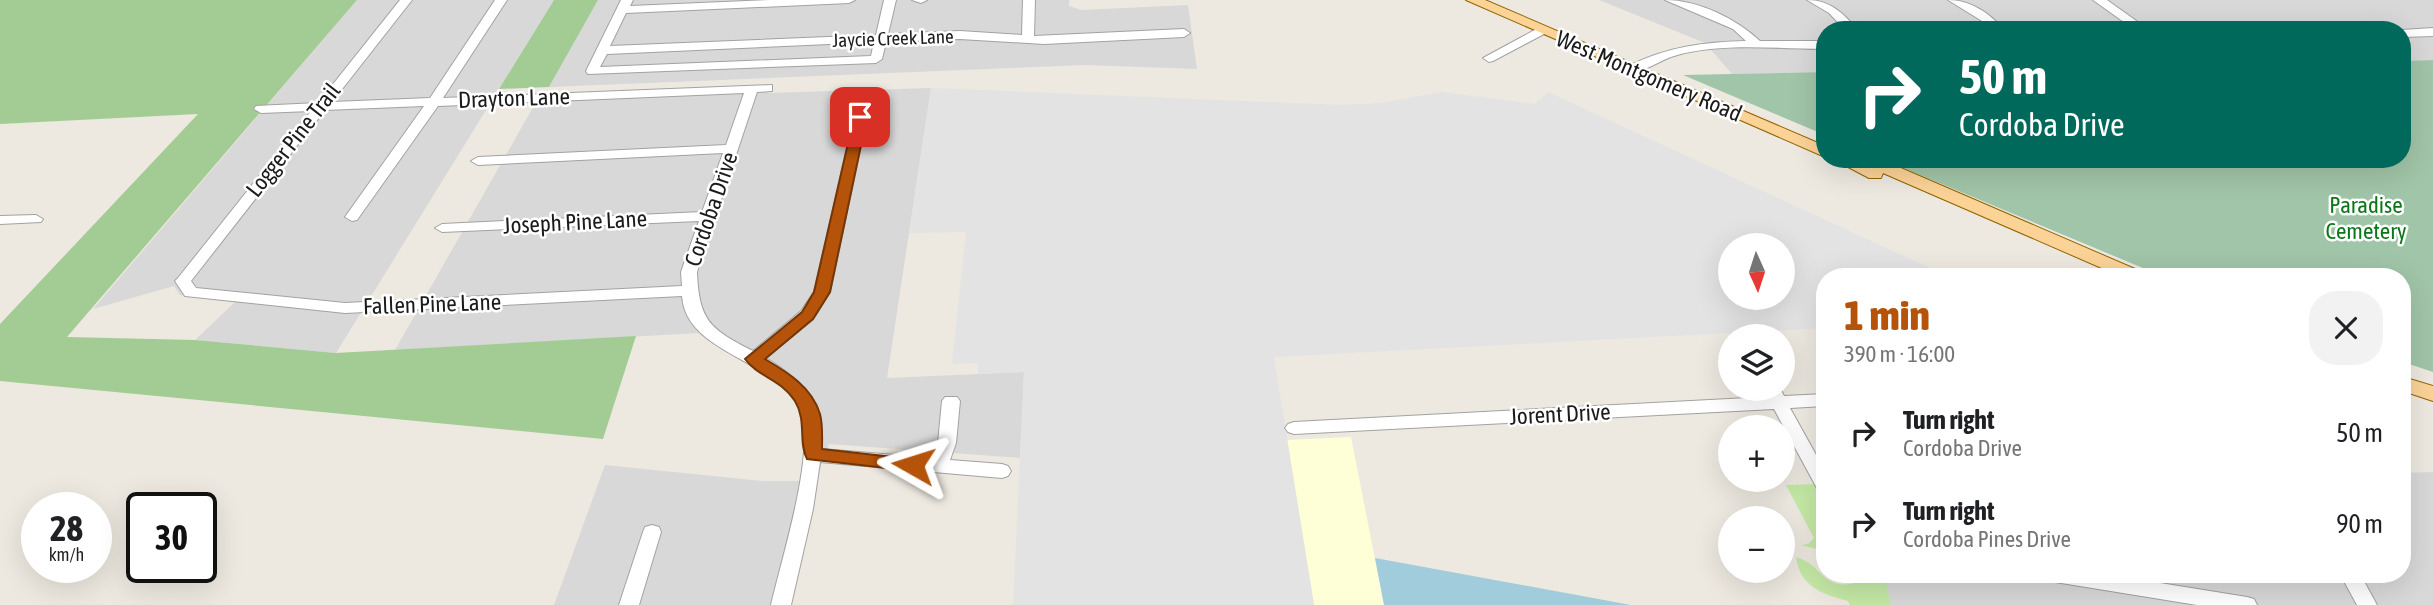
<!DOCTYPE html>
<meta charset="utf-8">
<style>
:root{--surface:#fff;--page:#f2f2f2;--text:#202124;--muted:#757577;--accent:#b45309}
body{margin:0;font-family:"Asap Condensed",sans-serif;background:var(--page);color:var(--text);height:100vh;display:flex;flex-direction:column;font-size:26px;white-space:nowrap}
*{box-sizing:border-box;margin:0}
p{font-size:23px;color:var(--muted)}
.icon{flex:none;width:38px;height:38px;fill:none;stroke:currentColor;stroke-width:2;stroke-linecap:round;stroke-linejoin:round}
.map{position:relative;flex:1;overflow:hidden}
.panel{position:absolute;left:1816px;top:268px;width:595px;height:315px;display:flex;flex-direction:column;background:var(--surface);border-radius:28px;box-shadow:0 7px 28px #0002}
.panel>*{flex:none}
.guide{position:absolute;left:1816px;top:21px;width:595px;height:147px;border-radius:28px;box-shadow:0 7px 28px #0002;background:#00695c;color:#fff;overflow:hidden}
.needle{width:46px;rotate:177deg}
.controls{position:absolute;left:1718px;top:233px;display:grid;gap:14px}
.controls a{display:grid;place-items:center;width:77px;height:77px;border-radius:50%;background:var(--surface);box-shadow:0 7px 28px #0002;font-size:35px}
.speed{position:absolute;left:21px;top:492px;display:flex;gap:14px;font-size:35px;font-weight:700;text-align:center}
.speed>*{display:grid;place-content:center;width:91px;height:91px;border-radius:50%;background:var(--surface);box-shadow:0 7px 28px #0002;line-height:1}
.speed small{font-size:18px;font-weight:400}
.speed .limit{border:4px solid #111;border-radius:10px;background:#fff;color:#111}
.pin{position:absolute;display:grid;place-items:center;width:60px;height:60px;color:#fff;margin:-30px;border-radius:14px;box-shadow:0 4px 10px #0006}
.me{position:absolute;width:77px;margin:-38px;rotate:276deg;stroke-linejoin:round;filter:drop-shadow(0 0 5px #0008)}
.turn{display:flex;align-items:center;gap:24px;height:147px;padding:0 28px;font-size:32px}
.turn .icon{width:91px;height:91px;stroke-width:2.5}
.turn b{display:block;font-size:49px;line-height:60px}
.round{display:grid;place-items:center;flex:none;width:74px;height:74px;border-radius:28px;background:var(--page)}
.summary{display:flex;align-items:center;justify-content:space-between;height:119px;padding:0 28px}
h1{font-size:42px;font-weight:800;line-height:52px;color:var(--accent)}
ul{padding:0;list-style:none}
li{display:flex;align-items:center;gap:21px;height:91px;padding:0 28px}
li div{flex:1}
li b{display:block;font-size:26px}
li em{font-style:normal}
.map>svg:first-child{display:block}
</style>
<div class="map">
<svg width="2433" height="605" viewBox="0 0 2433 605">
<rect width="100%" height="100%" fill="#ede9e0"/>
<g fill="#d9d8d8">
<path d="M357 0H554L336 353 195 340 235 302 189 297 180 295 174 286 93 309Z"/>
<path d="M598 0H1069V6L1081 10 1188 5 1197 69 1085 65 549 87Z"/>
<path d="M1599 0H2433V60L2403 61V30H1825V72L1732 74 1705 43Z"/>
<path d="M768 85 767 93 931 88 887 378 1024 372 1020 458 829 444 818 474 791 605H554L605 465 762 481H802L808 451 802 414 792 396 775 379 722 350 699 333 395 350 540 95Z"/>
<path d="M2433 472V605H1850L1868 574H2403V473Z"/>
</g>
<path fill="#feffd7" d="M1351 437 1384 605H1314L1287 440Z"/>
<g fill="#c4e8a5">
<path d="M1817 484 1825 499V551L1801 545 1808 544 1814 538 1786 485Z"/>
<path d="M1796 557C1822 564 1822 591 1854 583L1862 574H1884L1891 605H1850L1848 601C1821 594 1800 586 1796 557Z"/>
</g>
<g fill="#a3cc95">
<path d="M0 0H357L67 337 195 340 336 353 636 336 603 439 0 381V324L198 114 0 124Z"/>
<path d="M554 0H598L549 87 499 89Z"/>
</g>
<g fill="#a1c5a8">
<path d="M2433 60V372L2403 362V276H2162L1882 159H2403V61Z"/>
<path d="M1825 72V135L1683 75Z"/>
</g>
<path fill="#e3e3e3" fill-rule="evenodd" d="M931 88 1341 105 1381 103 1442 92 1535 104 1548 92 1947 276H1825V328L1274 357 1314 605H1013L1024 372 978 374V363L952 364 966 232 909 233ZM1731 245H1783V298H1731Z"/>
<path fill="#a0ccdb" d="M1375 558 1631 605H1384Z"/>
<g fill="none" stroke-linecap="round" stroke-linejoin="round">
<defs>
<g id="minor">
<path d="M400 0H412L332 102 430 98 495 0H507L443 98 772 85V91L757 92 697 272C699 321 710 329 753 351L801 311 814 292 860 92 861 89H871L872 92 830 292 813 319 766 358C804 381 823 403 821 449L932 458 938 443 942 401 945 397H957L960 401 956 443 950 460 1002 464 1008 466 1011 471 1008 476 1002 478 820 462 813 509 791 605H771C781 561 814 457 802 416 786 359 686 357 682 296L345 313 185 296 175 281 178 278 311 111 261 113 254 109 256 106 318 103ZM744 93 726 145 478 157 471 161 478 165 723 153 702 212 442 224 435 228 442 232 699 221 681 272 682 286 345 303 196 288 191 281 325 110 424 106 345 217 352 221 357 220 438 106Z"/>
<path d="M621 0H633L630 6 770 0H855L849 3 626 13 610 46 876 35 884 0H896L888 34 960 31 1022 35 1023 0H1035L1034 36 1184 29 1190 33 1184 37 1044 44 960 39 886 42 882 59 876 63 588 74 586 71ZM874 42 871 56 600 67 607 54Z"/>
<path d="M912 0H927L921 3Z"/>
<path d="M1665 0C1699 0 1736 19 1760 41H1825V49C1777 49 1720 42 1674 56 1660 60 1642 74 1629 72V66C1666 47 1704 42 1746 41L1733 29Z"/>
<path d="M1807 0C1830 0 1843 13 1858 30H1845L1829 13Z"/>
<path d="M1948 0C1970 0 1990 13 2004 30H1991L1982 21Z"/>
<path d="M2093 0H2107L2149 30H2135Z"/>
<path d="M1542 26 1546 27V33L1493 61 1489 62 1483 58Z"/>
<path d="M2433 28V36L2403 37 2402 30Z"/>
<path d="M36 215 43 219 41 222 0 224V216Z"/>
<path d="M1763 388H1780L1784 396 1825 394V406L1790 408 1825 471V494L1819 492 1774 409 1294 434 1288 432 1285 428 1288 424 1294 422 1767 397Z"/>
<path d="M652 525 659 527 661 532 639 605H619L643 532 645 527Z"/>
<path d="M2045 574H2104L2247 597 2254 599 2257 605H2197L2055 582 2048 579Z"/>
<path d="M2340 574H2360L2377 605H2357Z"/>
</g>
<g id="major">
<path d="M1466 0H1485L1825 146V157Z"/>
<path d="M1833 159H1880L2142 272 2144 276H2120L1883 173 1881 178H1869Z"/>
<path d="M2403 377 2433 386V401L2403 391Z"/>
</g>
</defs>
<use href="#minor" stroke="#a2a2a2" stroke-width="2"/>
<use href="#major" stroke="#916501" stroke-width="2"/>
<use href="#minor" fill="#fff" fill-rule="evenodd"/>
<use href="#major" fill="#fbd397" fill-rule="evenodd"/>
</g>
<path fill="#b45309" stroke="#753606" stroke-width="2" d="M860 113 867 117 830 292 813 319 765 359C787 372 812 387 820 414 823 425 822 438 822 449L920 460 922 465 920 469 913 471 807 459C798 442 807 421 795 401 781 379 758 377 745 359L802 312 814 292 854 117Z"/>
<g text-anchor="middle" stroke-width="5" stroke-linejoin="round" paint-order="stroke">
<g font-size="19" fill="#1b1b1b" stroke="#fff">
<text transform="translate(893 38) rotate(-2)" y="7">Jaycie Creek Lane</text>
</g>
<g font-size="23" fill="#1b1b1b" stroke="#fff">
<text transform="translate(1649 76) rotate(23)" y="8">West Montgomery Road</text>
<text transform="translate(514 98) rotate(-2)" y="8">Drayton Lane</text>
<text transform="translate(293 140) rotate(-52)" y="8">Logger Pine Trail</text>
<text transform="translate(711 209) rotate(-71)" y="8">Cordoba Drive</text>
<text transform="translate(575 222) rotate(-3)" y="8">Joseph Pine Lane</text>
<text transform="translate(432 304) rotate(-2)" y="8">Fallen Pine Lane</text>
<text transform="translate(1560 414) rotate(-3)" y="8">Jorent Drive</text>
</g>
<g font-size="23" fill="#0c7618" stroke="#fff">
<text x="2366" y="213">Paradise<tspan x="2366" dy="26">Cemetery</tspan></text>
</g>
</g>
</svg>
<div class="controls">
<a><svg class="needle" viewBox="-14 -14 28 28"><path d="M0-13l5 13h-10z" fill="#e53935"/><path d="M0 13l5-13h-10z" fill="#757577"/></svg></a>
<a><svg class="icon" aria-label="layers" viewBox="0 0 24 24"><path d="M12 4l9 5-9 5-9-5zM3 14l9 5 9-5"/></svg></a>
<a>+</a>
<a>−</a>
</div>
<div class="speed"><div>28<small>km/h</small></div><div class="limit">30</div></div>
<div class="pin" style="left:860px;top:117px;background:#d93025"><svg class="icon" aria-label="arrive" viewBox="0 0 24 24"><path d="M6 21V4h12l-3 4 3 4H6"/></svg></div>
<svg class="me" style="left:913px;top:465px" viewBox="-20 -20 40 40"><path d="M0-17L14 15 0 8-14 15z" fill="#b45309" stroke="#fff" stroke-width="4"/></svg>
<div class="guide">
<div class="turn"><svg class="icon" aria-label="right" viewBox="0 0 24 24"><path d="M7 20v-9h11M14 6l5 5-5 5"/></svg><div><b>50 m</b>Cordoba Drive</div></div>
</div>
<section class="panel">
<div class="summary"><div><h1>1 min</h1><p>390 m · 16:00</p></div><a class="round"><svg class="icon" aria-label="close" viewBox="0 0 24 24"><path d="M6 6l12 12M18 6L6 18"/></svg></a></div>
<ul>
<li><svg class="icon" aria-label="right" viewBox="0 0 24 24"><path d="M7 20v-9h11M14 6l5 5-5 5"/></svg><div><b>Turn right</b><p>Cordoba Drive</p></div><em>50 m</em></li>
<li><svg class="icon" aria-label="right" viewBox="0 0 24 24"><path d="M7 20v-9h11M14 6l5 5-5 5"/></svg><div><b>Turn right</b><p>Cordoba Pines Drive</p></div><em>90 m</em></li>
</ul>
</section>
</div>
